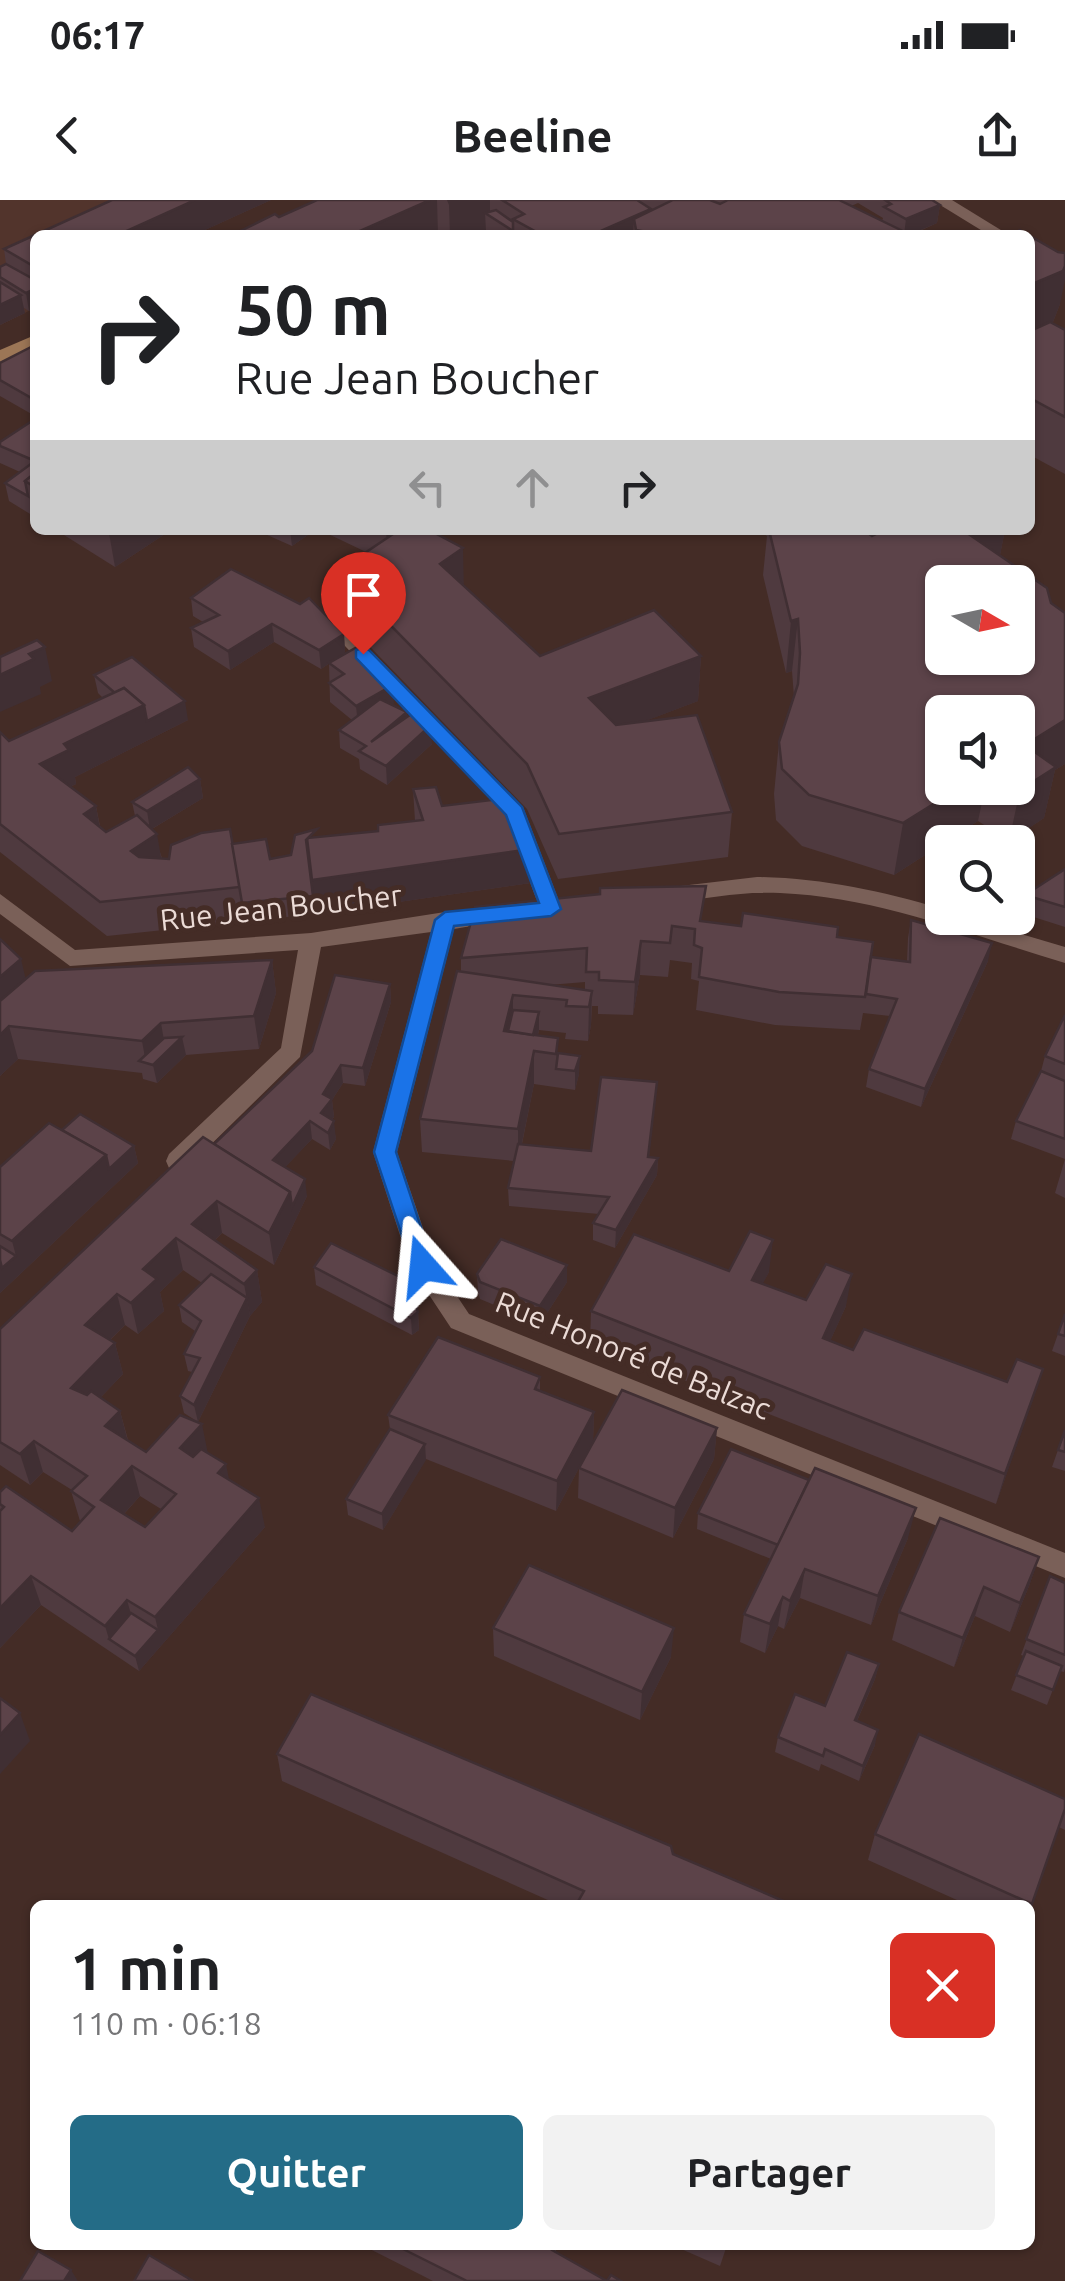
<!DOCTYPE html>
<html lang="fr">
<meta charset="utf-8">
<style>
:root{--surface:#fff;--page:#f2f2f2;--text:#202124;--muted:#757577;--accent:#246c87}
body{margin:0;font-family:Ubuntu,sans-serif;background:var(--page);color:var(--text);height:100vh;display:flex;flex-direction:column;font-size:38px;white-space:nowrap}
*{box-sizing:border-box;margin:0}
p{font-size:32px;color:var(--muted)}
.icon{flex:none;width:55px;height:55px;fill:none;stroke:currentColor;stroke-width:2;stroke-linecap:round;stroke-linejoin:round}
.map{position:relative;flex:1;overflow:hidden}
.details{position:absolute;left:30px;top:1700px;width:1005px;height:350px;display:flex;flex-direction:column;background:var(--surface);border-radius:15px;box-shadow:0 2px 8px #0004}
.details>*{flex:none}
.banner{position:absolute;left:30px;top:30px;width:1005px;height:305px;border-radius:15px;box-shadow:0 2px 8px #0004;background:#fff;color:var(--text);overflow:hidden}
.needle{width:65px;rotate:99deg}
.fabs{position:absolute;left:925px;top:365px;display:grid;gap:20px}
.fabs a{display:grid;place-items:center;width:110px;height:110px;border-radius:15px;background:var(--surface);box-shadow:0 2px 8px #0004;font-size:50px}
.pin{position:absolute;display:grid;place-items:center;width:85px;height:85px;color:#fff;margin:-102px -42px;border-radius:50% 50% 50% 0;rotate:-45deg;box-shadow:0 0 10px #0007}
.pin .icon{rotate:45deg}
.me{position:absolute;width:110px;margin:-55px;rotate:342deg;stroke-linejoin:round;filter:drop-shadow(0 0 8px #0008)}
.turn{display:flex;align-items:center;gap:35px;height:210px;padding:0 40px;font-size:45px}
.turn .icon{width:130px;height:130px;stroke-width:2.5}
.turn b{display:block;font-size:70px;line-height:85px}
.lanes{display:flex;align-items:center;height:95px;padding:0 40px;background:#0003;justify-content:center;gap:50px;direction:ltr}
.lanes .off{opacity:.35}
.round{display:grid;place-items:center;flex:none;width:105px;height:105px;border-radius:15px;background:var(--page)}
.headline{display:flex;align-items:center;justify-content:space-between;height:170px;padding:0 40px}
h1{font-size:60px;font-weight:700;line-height:75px}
.action{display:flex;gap:20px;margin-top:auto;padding:20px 40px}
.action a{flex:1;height:115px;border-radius:15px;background:var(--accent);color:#fff;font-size:40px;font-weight:700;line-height:115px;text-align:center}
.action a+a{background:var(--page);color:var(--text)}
.status{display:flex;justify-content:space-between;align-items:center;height:70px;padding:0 50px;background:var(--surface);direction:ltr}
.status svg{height:28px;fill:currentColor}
header{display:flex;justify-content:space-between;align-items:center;height:130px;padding:0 40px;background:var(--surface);font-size:45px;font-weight:700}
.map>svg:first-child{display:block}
</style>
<div class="status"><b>06:17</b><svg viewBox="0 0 49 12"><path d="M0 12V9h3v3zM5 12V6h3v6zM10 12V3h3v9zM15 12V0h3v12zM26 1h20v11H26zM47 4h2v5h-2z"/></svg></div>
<header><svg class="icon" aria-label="back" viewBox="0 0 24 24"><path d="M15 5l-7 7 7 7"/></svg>Beeline<svg class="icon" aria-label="share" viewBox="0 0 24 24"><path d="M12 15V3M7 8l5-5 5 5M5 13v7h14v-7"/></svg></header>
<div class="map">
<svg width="1065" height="2081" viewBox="0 0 1065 2081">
<rect width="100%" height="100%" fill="#442c26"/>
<path fill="#52342c" d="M0 0H268L35 35V108L0 125Z"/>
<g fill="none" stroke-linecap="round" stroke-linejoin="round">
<path fill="#7a6058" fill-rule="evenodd" d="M371 377 381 383 343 416 347 426 523 607 562 709 559 714 551 717 540 709 505 615 328 428 323 415 326 411Z"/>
<g fill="#7a6058" fill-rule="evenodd">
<path d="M932 0H952L1009 35H989Z"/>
<path d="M757 677C821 678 882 691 942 709V718H967L1065 747V763C971 735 878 697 780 693 743 691 708 698 672 703L661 695 672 687Z"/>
<path d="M0 694 75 750 311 733 445 712 511 709 514 714 511 719 454 729 397 952 435 1063 469 1114 1065 1353V1378L451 1128 410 1066 373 952 431 732 321 747 300 857 187 968H169L166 961 169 954 281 848 298 750 70 766 0 714Z"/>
</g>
<path fill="#9c7656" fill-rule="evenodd" d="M35 135V147L0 162V150Z"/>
</g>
<g fill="#4f3a3f" fill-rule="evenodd">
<path d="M112 0H271L194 35H35V108L29 111 24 108 25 113 0 125V67L6 64 4 49Z"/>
<path d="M317 0H932L940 5 937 23 911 35H492L486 31 470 35H232L279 17ZM858 3 883 18 882 21 851 6Z"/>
<path d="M1030 36 1060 104 1053 122 1051 123 1065 130V274L1030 255Z"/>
<path d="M35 145V216L0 196V163Z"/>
<path d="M35 219V317L9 301 5 283 20 272 0 263V242Z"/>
<path d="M56 330H171L115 367Z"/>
<path d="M256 330H315L292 346Z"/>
<path d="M320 330H431L464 387 540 456H701L698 501 645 521 732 612 728 657 558 679 527 609 348 424 345 379 366 352Z"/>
<path d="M758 330H864L872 336 876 334 877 330H1005L1000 355 1051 403 1065 413V564L1055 570 1044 618 1009 641 978 621 894 675 802 646 776 620 774 594 779 542 794 497 792 471 786 473 763 375 767 336ZM942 512 1018 588H942Z"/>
<path d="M191 398 344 434 345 453 321 469 274 442 230 470 194 447 191 428 203 422 193 416Z"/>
<path d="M329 463 394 504 393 505 408 517 432 544 387 585 360 569 359 559 340 548 339 530 352 520 330 502Z"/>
<path d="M94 475 188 520 75 577 76 584 70 587 96 606 100 626 106 632 135 616 132 602 200 579 203 598 152 629 162 658 169 659 232 644 270 659 291 655 318 637 378 631 415 621 413 589 442 606 531 683 315 714 107 736 0 652V532L9 541 103 498 98 493Z"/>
<path d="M1065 669V727L1021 713 1025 695Z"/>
<path d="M911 720 988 761 921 907 866 887 869 869 890 816 863 813 860 830 775 825 696 810 699 781 691 779 692 763 670 760 668 777 640 775 633 815 598 814V806H592L591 825 588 841 565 839 566 833 539 830 538 835 579 874 575 890 534 884 522 944 591 951 655 900 649 957 658 958 657 975 615 1048 593 1040V1023L599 1014 509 1006 508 988 514 961 422 952 420 919 461 772V758L703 721 837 737 871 757 907 762 908 738ZM585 782V790L549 785Z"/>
<path d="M0 739 26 779 272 760 276 793 259 849 186 855 157 883 143 879 142 873 18 859 0 876Z"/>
<path d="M390 784 391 802 365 886 343 883 332 900 334 917 332 920 336 939 330 950 312 939 285 967 307 996 274 1065 222 1033 215 1040 257 1070 262 1102 250 1116 198 1222 184 1213 180 1196 192 1172 188 1171 184 1154 195 1131 182 1122 179 1105 202 1083 183 1070 160 1092 164 1111 138 1134 125 1125 110 1140 115 1143 123 1174 100 1198 120 1211 128 1240 146 1252 208 1253 265 1327 139 1471 41 1405 0 1448V1292L72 1331 80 1321 71 1291 72 1290 43 1272 30 1285 0 1265V1129L214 944ZM140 1296 161 1309 145 1327 124 1314Z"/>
<path d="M1065 815V998L1055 993 1065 959 1011 939 1016 921 1041 871 1045 856Z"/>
<path d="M62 930 134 946 138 963 0 1093V967Z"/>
<path d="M314 1067 418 1112 419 1130 412 1135 316 1085Z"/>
<path d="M729 1071 769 1072 762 1084 806 1100 846 1106 830 1141 853 1150 1007 1182 1043 1169 996 1304 590 1143 591 1111Z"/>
<path d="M477 1074 567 1082 540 1124 480 1099 478 1092Z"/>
<path d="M1065 1114V1156L1052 1151Z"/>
<path d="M540 1177V1191L594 1212 593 1242 717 1228 714 1259 673 1338 578 1298 579 1268 556 1311 426 1259 383 1330 348 1315 346 1299 390 1229 388 1215Z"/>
<path d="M1065 1230V1271L1052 1267Z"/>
<path d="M698 1313 908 1338 871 1425 800 1398 784 1429 778 1426 765 1453 740 1442 744 1414 771 1359 697 1329Z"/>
<path d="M1039 1357 1029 1386 1010 1432 975 1416 954 1467 892 1440 899 1412Z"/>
<path d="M1050 1376 1065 1383V1468L1064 1472 1060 1471 1047 1505 1011 1490 1024 1456 1021 1455Z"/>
<path d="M493 1428 671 1457 640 1520 494 1456Z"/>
<path d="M879 1464 875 1479 857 1521 875 1545 859 1581 821 1564 819 1571 775 1552 778 1537 825 1506Z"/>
<path d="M277 1554 673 1654 793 1705H559L282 1581Z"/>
<path d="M1065 1599V1630L1059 1627 1030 1710V1705H968L868 1660 875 1634Z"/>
<path d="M362 2045H556V2053L607 2081H621H433Z"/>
<path d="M672 2045H727L720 2066Z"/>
</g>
<g fill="#402f33">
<path d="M195 0H271L194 35H118Z"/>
<path d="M430 0H437L438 35H351Z"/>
<path d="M447 0H490V16L485 13 486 31 470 35H450L449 5Z"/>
<path d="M940 5 937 23 909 35H904L906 19Z"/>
<path d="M651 9 650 32 634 19 633 35H603V30Z"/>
<path d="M1065 66V80L1060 104 1053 122 1030 132V85Z"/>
<path d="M35 89V108L29 111 26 93Z"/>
<path d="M21 95 25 113 0 125V105Z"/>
<path d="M113 330H171L115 367 109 333Z"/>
<path d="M290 330H315L292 346Z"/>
<path d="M386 330H431L388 362Z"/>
<path d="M973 330H1005L998 365 967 333Z"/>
<path d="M463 348 464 393 440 364Z"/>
<path d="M798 419 792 471 786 473 791 421Z"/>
<path d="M272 424 274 442 230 470 228 451Z"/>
<path d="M344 434 345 453 321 469 319 450Z"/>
<path d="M45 447 52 481 40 487 41 494 0 512V475L29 454Z"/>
<path d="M701 456 698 501 588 543 589 498Z"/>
<path d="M393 485 394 504 358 525 356 506Z"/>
<path d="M185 501 188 520 75 577 76 584 48 598 40 564 64 544 144 505Z"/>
<path d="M407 512 408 531 371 542Z"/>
<path d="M1065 520V564L1055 570 1044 618 1009 641 1020 590 1025 545Z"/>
<path d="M431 525 432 544 387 585 386 566Z"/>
<path d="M200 579 203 598 150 630 147 611Z"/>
<path d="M959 588H985L978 621 894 675 903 623Z"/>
<path d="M96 606 102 640 84 614Z"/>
<path d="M157 634 163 668 137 685 131 651Z"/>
<path d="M531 649V683L315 714 312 680Z"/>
<path d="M641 741 640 775 633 815 635 782Z"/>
<path d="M992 743 988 761 921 907 925 889Z"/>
<path d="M21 759 29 793 0 818V777Z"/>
<path d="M272 760 276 793 259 849 254 816Z"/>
<path d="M390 784 391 802 365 886 363 868Z"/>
<path d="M592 791 591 825 588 841 589 807Z"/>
<path d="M513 795V828L504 846V831Z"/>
<path d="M539 812V830L530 868V850Z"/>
<path d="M161 823 166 852 182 837 186 855 157 883 153 865 146 863 142 841Z"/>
<path d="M9 826 18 859 0 876V835Z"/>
<path d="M534 851V884L518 962V929Z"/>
<path d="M580 856 579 874 575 890V871Z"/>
<path d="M341 865 343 883 332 900 334 917 323 930 321 913 323 894Z"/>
<path d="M310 921 312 939 275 978 273 960Z"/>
<path d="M334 921 336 939 330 950 328 933Z"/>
<path d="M134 946 138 963 0 1093V1060L16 1056 12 1041 106 955Z"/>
<path d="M658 958 657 975 615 1048 616 1030Z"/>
<path d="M305 979 307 996 274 1065 269 1033 290 992Z"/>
<path d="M217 1001 222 1033 200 1054 192 1024Z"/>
<path d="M176 1038 183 1070 160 1092 164 1111 138 1134 131 1103 143 1069Z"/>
<path d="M773 1040 769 1072 748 1112 752 1080Z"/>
<path d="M567 1065V1082L540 1124V1106Z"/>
<path d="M257 1070 262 1102 250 1116 244 1084Z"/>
<path d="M852 1074 846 1106 817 1170 823 1138Z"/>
<path d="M117 1094 125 1125 93 1156 85 1125Z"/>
<path d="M247 1098 250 1116 198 1222 194 1205Z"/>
<path d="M418 1112 419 1130 412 1135 411 1118Z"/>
<path d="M115 1143 123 1174 80 1219 71 1188Z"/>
<path d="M1043 1169 1033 1200 996 1304 1005 1274Z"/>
<path d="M120 1211 128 1242 105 1226Z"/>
<path d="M594 1212 593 1242 556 1311 557 1281Z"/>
<path d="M202 1224 208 1254 186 1279 180 1248Z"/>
<path d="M717 1228 714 1259 673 1338 675 1308Z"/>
<path d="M34 1241 43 1272 30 1285 20 1254Z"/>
<path d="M425 1244 426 1260 383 1330 382 1314Z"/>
<path d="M226 1264 232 1294 218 1273Z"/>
<path d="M132 1266 140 1296 110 1329 101 1300Z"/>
<path d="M259 1298 265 1327 139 1471 135 1456 158 1430 155 1417Z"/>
<path d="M916 1308 908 1338 871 1425 878 1396Z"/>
<path d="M1039 1357 1029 1386 1010 1432 1020 1403Z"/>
<path d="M805 1369 800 1398 784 1429 790 1401Z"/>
<path d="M31 1376 41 1405 0 1448V1408Z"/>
<path d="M984 1387 975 1416 954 1467 963 1438Z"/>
<path d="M783 1397 778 1426 765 1453 770 1424Z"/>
<path d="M127 1400 135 1429 109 1439 105 1426Z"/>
<path d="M674 1428 671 1457 640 1520 642 1492Z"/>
<path d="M879 1464 875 1479 851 1534 855 1520Z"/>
<path d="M20 1513 30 1541 0 1574V1535Z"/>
<path d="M878 1530 875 1545 859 1581 863 1566Z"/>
<path d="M71 2070 78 2081H64Z"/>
</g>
<g fill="#5c4349" stroke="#402f33" stroke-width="2.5" fill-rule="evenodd">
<path d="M112 0H195L118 35H35V67L4 49Z"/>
<path d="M317 0H430L351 35H232L275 14 279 17Z"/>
<path d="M502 0H637L651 9 603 30 611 35H542L513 19 524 14Z"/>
<path d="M673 0H710L720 4 728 0H839L911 35H662L636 30 634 19Z"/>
<path d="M885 0H932L940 5 906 19 884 7 891 4Z"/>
<path d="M496 10 513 22V31L485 13Z"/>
<path d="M1020 30 1028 35H1011Z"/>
<path d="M1030 36 1058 52 1065 53V66L1063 71 1030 85Z"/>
<path d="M6 64 35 80V89L26 93 0 77V67Z"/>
<path d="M0 82 21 95 0 105Z"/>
<path d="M1050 122 1065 130V217L1030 198V131Z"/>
<path d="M35 145V200L0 180V163Z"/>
<path d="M35 219V261L0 246V242Z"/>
<path d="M35 261V273L25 281 28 296 5 283Z"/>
<path d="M35 273V287L25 281Z"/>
<path d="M399 330H429L463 348 440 364 540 456 654 410 701 456 589 498 616 525 697 515 732 612 559 634 527 564 345 379 347 365Z"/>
<path d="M769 330H864L872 336 880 332 878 330H973L967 333 1047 388 1051 403 1065 413V520L1025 545 1056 567 1020 590 1017 588 1018 512H942V588H959L903 623 809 595 782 569 779 542 798 484 800 453 798 419 791 421ZM942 382H1018V458H942Z"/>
<path d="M231 369 300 404 309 398 344 434 319 450 272 424 228 451 191 428 219 415 191 398Z"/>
<path d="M37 440 45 447 29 454 34 459 0 475V457Z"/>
<path d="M357 447 393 485 356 506 329 483 344 474 329 463Z"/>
<path d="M132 457 185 501 147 521 144 505 124 488 115 493 94 475Z"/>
<path d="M124 488 144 505 64 544 69 550 40 564 96 606 84 614 106 632 137 615 157 634 131 651 139 657 169 659 171 645 201 633 230 629 240 687 100 702 0 624V532L9 541Z"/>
<path d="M380 499 407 512 371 542 417 510 431 525 386 566 359 551 366 546 339 530Z"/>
<path d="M188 567 200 579 147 611 132 602Z"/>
<path d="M436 587 442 606 508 598 531 649 312 680 307 638 378 631V625L423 620 413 589Z"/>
<path d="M317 629 306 640 313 696 242 703 232 644 266 639 270 659 291 655 295 635Z"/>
<path d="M1065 669V707L1025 695Z"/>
<path d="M706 686 700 721 741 726 743 713 838 727 837 737 873 742 865 797 779 792 699 777 702 748 694 745 695 729 672 726 670 743 641 741 635 782 599 780V772H586L587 748 461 758 475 707 600 694V688Z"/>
<path d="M911 720 992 743 925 889 869 869 897 799 866 794 871 757 910 762Z"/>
<path d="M0 739 21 759 0 777Z"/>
<path d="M272 760 254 816 161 823 142 841 9 826 0 835V801L35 771Z"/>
<path d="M457 771 592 791 589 807 566 806 567 800 513 795 504 831 558 838 556 854 534 851 518 929 420 919Z"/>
<path d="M335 775 390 784 363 868 341 865 323 894 332 899 321 913 334 921 328 933 310 921 273 960 305 979 292 1007 290 992 214 944 312 851Z"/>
<path d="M513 810 539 812 533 835 508 831Z"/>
<path d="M1065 815V864L1045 856Z"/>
<path d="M182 837 153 865 139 861 164 838Z"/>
<path d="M558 853 580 856 575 871 556 869Z"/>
<path d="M1041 871 1065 881V939L1016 921Z"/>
<path d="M601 877 657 882 648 957 658 958 616 1030 593 1023 609 997 508 988 518 944 591 951Z"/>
<path d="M80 914 134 946 109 969 106 955 62 930Z"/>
<path d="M49 923 106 955 12 1041 0 1034V967Z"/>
<path d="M203 937 290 992 269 1033 217 1001 192 1024 257 1070 244 1084 176 1038 143 1069 157 1079 131 1103 117 1094 85 1125 115 1143 71 1188 87 1195 91 1191 120 1211 105 1226 146 1252 180 1215 202 1224 180 1248 193 1257 201 1249 226 1264 218 1273 259 1298 155 1417 127 1400 105 1426 31 1376 0 1408V1311L4 1307 0 1304V1292L6 1286 72 1331 94 1307 71 1291 87 1276 34 1241 20 1254 0 1242V1129ZM132 1266 176 1294 145 1327 101 1300Z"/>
<path d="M750 1031 773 1040 752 1080 806 1100 826 1064 852 1074 823 1138 853 1150 864 1129 1007 1182 1017 1159 1043 1169 1005 1274 591 1111 634 1034 729 1071Z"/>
<path d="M501 1039 567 1065 540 1106 480 1082 477 1074Z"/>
<path d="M331 1043 406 1080 418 1112 411 1118 314 1067Z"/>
<path d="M0 1046 16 1056 2 1068 0 1060Z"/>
<path d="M211 1074 247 1098 194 1205 180 1196 200 1158 184 1154 201 1121 179 1105Z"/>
<path d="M1065 1114V1136L1058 1134Z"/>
<path d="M438 1137 540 1177 535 1189 594 1212 557 1281 388 1215Z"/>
<path d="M622 1190 717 1228 675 1308 579 1268Z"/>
<path d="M390 1229 425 1244 382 1314 346 1299Z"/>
<path d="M1065 1230V1252L1058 1250Z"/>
<path d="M731 1249 809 1280 778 1345 698 1313Z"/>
<path d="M815 1268 916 1308 878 1396 805 1369 790 1401 783 1397 770 1424 744 1414Z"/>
<path d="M940 1318 1039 1357 1020 1403 984 1387 963 1438 899 1412Z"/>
<path d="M529 1365 674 1428 642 1492 493 1428Z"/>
<path d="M1050 1376 1065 1383V1455L1026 1439Z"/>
<path d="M131 1413 158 1430 135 1456 109 1439Z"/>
<path d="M1026 1451 1062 1466 1053 1490 1016 1475Z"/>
<path d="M847 1452 879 1464 855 1520 878 1530 863 1566 825 1549 823 1556 778 1537 795 1494 825 1506Z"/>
<path d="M311 1494 671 1646 673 1654 793 1705H576L584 1691 277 1554Z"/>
<path d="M0 1498 20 1513 0 1535Z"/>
<path d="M919 1534 1065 1599V1609L1032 1704 875 1634Z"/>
<path d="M395 2045H554L552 2050 607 2081 611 2075 621 2081H467Z"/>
<path d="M38 2051 71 2070 64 2081H20Z"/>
<path d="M149 2055 193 2081H134Z"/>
</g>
<path fill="#1a73e8" stroke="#114b97" stroke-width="2.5" d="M363 448 369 450 522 607 561 709 551 716 454 726 396 952 434 1066 423 1075 412 1066 374 952 435 720 445 712 539 703 506 615 356 458V450Z"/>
<g text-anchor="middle" stroke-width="10" stroke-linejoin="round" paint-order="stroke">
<g font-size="30" fill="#ebdbd6" stroke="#442c26">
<text transform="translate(281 708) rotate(-6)" y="10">Rue Jean Boucher</text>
<text transform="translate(633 1156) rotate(22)" y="10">Rue Honoré de Balzac</text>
</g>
</g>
</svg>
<div class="fabs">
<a><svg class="needle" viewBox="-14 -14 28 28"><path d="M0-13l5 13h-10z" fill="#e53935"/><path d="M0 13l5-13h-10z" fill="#757577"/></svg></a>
<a><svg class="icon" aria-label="sound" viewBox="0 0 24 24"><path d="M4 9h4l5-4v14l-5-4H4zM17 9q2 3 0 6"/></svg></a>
<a><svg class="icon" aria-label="search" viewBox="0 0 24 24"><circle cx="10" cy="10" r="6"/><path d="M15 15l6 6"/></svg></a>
</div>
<div class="pin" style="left:363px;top:454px;background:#d93025"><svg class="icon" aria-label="arrive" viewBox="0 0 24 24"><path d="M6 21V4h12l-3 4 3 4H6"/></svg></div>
<svg class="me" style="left:423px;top:1066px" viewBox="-20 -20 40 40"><path d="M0-17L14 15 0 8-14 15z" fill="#1a73e8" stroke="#fff" stroke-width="4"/></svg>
<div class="banner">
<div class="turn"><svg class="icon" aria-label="right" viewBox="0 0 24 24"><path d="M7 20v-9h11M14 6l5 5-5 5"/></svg><div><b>50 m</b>Rue Jean Boucher</div></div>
<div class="lanes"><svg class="icon off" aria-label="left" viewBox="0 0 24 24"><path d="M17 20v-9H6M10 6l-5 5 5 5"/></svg><svg class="icon off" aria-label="ahead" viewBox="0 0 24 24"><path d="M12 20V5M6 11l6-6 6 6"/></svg><svg class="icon" aria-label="right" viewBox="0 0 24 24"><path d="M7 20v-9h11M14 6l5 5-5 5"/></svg></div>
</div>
<section class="details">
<div class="headline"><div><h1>1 min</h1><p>110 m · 06:18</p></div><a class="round" style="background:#d93025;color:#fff"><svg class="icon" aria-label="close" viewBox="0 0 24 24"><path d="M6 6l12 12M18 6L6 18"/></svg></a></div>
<div class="action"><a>Quitter</a><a>Partager</a></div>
</section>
</div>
